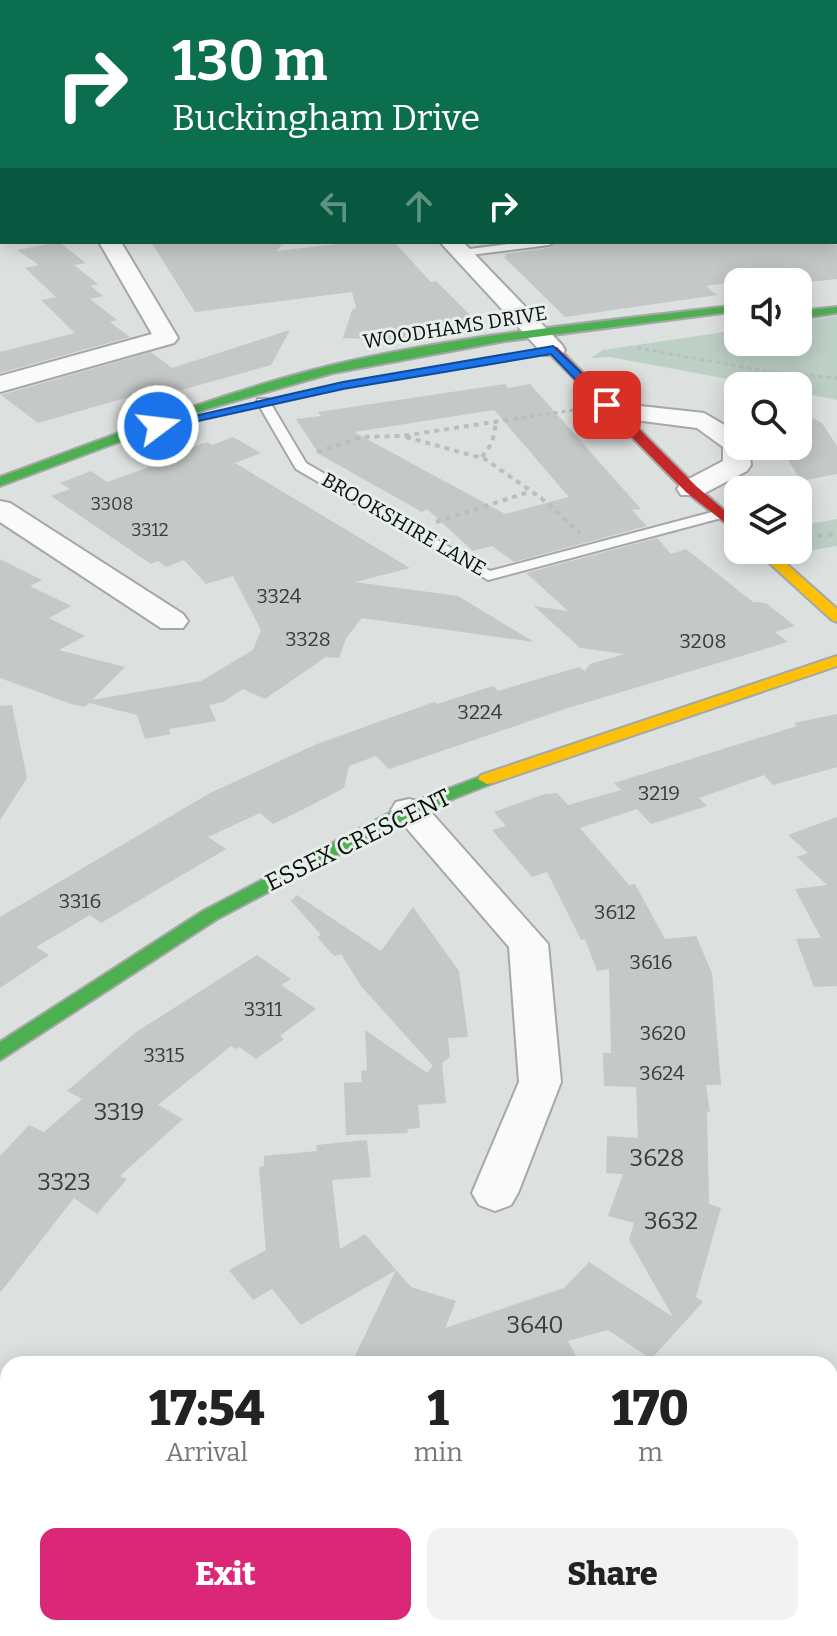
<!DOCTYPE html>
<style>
:root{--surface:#fff;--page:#f2f2f2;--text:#222;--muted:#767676;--accent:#db2777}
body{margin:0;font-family:Bitter,serif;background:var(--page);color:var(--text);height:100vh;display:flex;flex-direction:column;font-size:30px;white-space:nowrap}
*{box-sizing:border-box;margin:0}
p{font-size:26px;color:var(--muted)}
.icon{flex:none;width:44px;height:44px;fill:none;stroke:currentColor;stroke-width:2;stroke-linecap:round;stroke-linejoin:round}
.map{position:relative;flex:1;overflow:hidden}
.panel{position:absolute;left:0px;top:1356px;width:838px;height:280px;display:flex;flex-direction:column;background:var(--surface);border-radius:24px 24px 0 0;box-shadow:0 4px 20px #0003}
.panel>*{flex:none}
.hud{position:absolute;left:0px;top:0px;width:838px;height:244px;box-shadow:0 4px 20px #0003;background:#0b6e4f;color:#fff;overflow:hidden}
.buttons{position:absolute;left:724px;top:268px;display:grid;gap:16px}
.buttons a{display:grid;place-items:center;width:88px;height:88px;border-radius:16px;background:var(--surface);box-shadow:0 4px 20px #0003;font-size:40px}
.pin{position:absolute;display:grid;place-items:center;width:68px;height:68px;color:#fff;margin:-34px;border-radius:16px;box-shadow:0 4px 12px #0006}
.me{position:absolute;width:88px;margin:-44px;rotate:75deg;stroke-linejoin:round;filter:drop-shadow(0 0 6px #0008)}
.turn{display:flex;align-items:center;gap:28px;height:168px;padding:0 40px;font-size:36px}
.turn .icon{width:104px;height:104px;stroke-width:2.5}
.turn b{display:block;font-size:56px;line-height:68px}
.lanes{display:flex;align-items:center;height:76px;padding:0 40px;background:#0003;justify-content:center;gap:40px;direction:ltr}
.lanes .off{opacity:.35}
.eta{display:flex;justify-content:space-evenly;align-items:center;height:136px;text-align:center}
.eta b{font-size:48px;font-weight:800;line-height:56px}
.button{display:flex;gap:16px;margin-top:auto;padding:16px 40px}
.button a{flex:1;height:92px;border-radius:16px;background:var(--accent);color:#fff;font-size:32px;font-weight:800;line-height:92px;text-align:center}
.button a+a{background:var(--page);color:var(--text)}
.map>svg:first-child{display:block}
</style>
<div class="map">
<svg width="837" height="1636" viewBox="0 0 837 1636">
<rect width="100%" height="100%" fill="#dce0de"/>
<g fill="#bdd0c5">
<path d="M837 316V400L798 392V386H765L610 357 591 358 603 350 738 330V342H798V322Z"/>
<path d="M837 519V546L797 553 794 550H798V526Z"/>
</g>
<g fill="#c4c8c6" fill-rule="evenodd">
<path d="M59 242 86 263 74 265 98 284 91 286 103 296 90 299 117 320 110 322 130 337 0 373V352L75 333 41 300 56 297 25 268 39 265 17 250Z"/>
<path d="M151 242H284L277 251 355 242H394L431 282 436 281 482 327 406 341 343 338 352 310 356 308 352 292 195 312Z"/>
<path d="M557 242H819L837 245V279L798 283 784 282 776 275 706 286 717 295 565 317 504 257 507 256 504 254 549 248Z"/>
<path d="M290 330 271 365 160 396 153 390 38 423 1 395 151 352 172 368Z"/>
<path d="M505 384 508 388 530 384 641 509 632 510 647 526 514 562 492 546 473 551 427 509 422 512 319 454 296 419 321 416 318 412ZM494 410 569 497 505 514 354 432Z"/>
<path d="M798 411 822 423 837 446V474L801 481 780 446H798Z"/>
<path d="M233 437 261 453 235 463 410 568 355 582 458 596 534 642 362 618 346 638 339 658 326 657 265 699 243 689 223 702 209 705 216 721 169 729 171 734 145 739 137 715 89 703 85 707 71 704 0 678V559L42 580 30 586 71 606 49 618 85 636 59 650 125 667 92 700 201 681 253 650 261 630 233 576 206 584 184 560 166 567 158 561 151 564 51 496 70 489 60 483 91 471 107 482 175 458 170 455 207 442 212 445Z"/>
<path d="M657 538 671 554 686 549 753 602 766 603 795 626 775 632 788 642 568 708 389 769 376 756 349 766 344 788 304 809 273 824 260 813 208 837 226 849 101 923 90 915 36 947 49 955 0 988V917L210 793 317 744 434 702 437 704 493 686 498 691 579 667 585 671 590 664 625 654 580 648 534 606 568 611 526 573Z"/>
<path d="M12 705 27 778 0 820V706Z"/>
<path d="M837 714V767L773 785 764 775 699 798 707 806 651 824 637 809 580 828 629 885 635 884 665 939 696 936 712 973 721 1085H706L710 1112 707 1111 709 1204 721 1208 696 1297 703 1302 651 1359 608 1330 568 1341 580 1364H351L396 1270 411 1287 456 1301 445 1328 564 1288 589 1262 673 1317 629 1240 634 1223 608 1216 623 1174 606 1173 607 1136 638 1138 636 1087 604 1086 603 1053H611L609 969 597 971 585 939 581 940 547 872 532 877 492 830 506 826 494 812 545 794 557 793 568 805 621 790 614 783 797 726 794 723Z"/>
<path d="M837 817V986L814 987 796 939 821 938 795 889 827 885 797 857 808 853 788 835Z"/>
<path d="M297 895 381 951 413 907 459 971 468 1037 448 1038 450 1057 442 1063 446 1103 418 1105 420 1128 407 1129 408 1133 346 1135 344 1083 362 1082 361 1071 367 1070 365 1030 427 1073 433 1066 361 986 341 954 334 956 317 937 321 935 291 901Z"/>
<path d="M257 955 291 979 281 985 316 1009 280 1036 284 1039 256 1059 239 1047 235 1049 231 1046 158 1105 183 1119 120 1176 127 1179 97 1214 74 1198 0 1293V1156L29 1125 44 1132 82 1099 67 1091 135 1033Z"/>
<path d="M367 1140 371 1177 332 1180 340 1249 365 1234 396 1270 301 1325 272 1289 253 1300 229 1270 266 1250 259 1167 264 1166V1156L317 1151 316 1145Z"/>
</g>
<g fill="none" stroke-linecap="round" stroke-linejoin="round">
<defs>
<g id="lane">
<rect x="836" y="158" width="1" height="6"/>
<rect x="836" y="174" width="1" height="6"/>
<path d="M523 242H554L549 245 462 256 457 253 462 250Z"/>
<path d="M258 399H268L306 463 490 571 720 510 727 514 725 517 488 580 296 469 257 402Z"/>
</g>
<g id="street">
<rect x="0" y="130" width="2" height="12"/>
<path d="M0 207H2L0 220Z"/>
<rect x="836" y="209" width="1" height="13"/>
<path d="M99 242H121L178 338 174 343 0 392V376L152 334Z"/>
<path d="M440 242H463L562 345 565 350 562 355H544Z"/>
<path d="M613 403 704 413 738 433V446H749L751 465 747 471 701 495H681L677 489 681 483 723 461V447L697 428 604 416 600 411Z"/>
<path d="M0 501 10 503 183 614 188 621 183 628H161L0 522Z"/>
<path d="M409 799 422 802 548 944 561 1082 518 1193 511 1205 495 1211 479 1205 472 1193 519 1082 509 947 391 810 396 802Z"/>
<path d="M0 1575 8 1578V1628H17L8 1632 0 1629Z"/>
<path d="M39 1628H112L115 1636H42Z"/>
</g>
<g id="fast">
<path d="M836 56 837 57V63L836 62Z"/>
<path d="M738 305V311L505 341 333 373 210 408 0 486V477C109 437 216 394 329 366 463 334 602 322 738 305Z"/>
<path d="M837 307V313L798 319V311Z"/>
<path d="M487 774 496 779 493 783 415 814 217 919 0 1060V1042L203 911 403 806Z"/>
</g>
<g id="slow">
<path d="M671 0H682L684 2H673Z"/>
<rect x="0" y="67" width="2" height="6"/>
<path d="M755 550H771L837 609V622L832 620Z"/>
<path d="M837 656V666L493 783 487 784 478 779 481 775Z"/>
</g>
<g id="jam">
<path d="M408 0H427L407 2Z"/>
<path d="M549 347H557L696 486 738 522V533L686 492 549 353Z"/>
</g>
</defs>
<use href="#lane" stroke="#a5a8a6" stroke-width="4"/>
<use href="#street" stroke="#a5a8a6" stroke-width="4"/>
<use href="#fast" stroke="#a5a8a6" stroke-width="4"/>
<use href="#slow" stroke="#a5a8a6" stroke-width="4"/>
<use href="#jam" stroke="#a5a8a6" stroke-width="4"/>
<g stroke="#bcbdbc" stroke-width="2" stroke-dasharray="3 3" stroke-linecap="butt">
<path d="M620 0 626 2"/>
<path d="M709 0 714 2"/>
</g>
<g stroke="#bcbdbc" stroke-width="3" stroke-dasharray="4 4" stroke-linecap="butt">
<path d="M637 348 771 372 837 378"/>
<path d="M514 419 574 410"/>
</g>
<g stroke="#bcbdbc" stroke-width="4" stroke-dasharray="5 5" stroke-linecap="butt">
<path d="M406 437 485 459 541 498 580 533"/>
<path d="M317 452 362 437 402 436 527 417"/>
<path d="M482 457 492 443 496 423"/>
<path d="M436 522 529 492"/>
<path d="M798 538 837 534"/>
</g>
<use href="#lane" fill="#fafafa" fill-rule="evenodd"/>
<use href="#street" fill="#fafafa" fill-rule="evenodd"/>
<use href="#fast" fill="#4caf50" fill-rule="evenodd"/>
<use href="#slow" fill="#ffc107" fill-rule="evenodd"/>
<use href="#jam" fill="#c62828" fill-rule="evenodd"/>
</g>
<path fill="#1a73e8" stroke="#114b97" stroke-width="2" d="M553 346 612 402V408H603L551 354 343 389 158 430 151 426 343 382Z"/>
<g text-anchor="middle" stroke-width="6" stroke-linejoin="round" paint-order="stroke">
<g font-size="18" fill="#393c3a">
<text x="112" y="510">3308</text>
<text x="150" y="536">3312</text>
</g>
<g font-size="20" fill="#0b0d0c" stroke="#e7efea">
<text transform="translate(455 327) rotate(-9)" y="7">WOODHAMS DRIVE</text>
<text transform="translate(404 524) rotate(30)" y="7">BROOKSHIRE LANE</text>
</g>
<g font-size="20" fill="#393c3a">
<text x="279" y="603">3324</text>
<text x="308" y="646">3328</text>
<text x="703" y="648">3208</text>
<text x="480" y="719">3224</text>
<text x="659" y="800">3219</text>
<text x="80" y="908">3316</text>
<text x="615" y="919">3612</text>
<text x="651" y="969">3616</text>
<text x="263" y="1016">3311</text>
<text x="663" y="1040">3620</text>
<text x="164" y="1062">3315</text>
<text x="662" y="1080">3624</text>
</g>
<g font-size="24" fill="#0b0d0c" stroke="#e7efea">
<text transform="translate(358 840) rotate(-26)" y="8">ESSEX CRESCENT</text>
</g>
<g font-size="24" fill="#393c3a">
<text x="119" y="1120">3319</text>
<text x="657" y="1166">3628</text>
<text x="64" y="1190">3323</text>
<text x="671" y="1229">3632</text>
<text x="535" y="1333">3640</text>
</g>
</g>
</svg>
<div class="buttons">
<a><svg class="icon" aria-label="sound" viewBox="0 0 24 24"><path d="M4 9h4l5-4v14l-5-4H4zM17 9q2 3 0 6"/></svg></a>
<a><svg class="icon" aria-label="search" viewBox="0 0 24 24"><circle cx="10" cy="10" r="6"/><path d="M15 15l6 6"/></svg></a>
<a><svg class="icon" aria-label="layers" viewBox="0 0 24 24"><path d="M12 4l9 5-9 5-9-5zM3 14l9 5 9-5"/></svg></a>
</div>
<div class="pin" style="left:607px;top:405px;background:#d93025"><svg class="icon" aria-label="arrive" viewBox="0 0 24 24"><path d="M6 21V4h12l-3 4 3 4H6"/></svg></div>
<svg class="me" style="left:158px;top:426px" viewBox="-20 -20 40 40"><circle r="17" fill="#1a73e8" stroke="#fff" stroke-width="3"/><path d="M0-11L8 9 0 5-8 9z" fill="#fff"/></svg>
<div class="hud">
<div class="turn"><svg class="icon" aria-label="right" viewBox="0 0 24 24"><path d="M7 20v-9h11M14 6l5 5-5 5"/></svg><div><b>130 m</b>Buckingham Drive</div></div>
<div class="lanes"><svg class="icon off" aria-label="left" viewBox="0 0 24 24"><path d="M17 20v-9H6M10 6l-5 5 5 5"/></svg><svg class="icon off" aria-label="ahead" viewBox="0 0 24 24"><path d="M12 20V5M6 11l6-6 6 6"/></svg><svg class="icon" aria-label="right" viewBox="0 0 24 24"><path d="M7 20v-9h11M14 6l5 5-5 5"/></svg></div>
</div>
<section class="panel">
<div class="eta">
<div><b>17:54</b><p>Arrival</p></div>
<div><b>1</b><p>min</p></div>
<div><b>170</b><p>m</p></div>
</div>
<div class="button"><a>Exit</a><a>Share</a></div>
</section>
</div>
